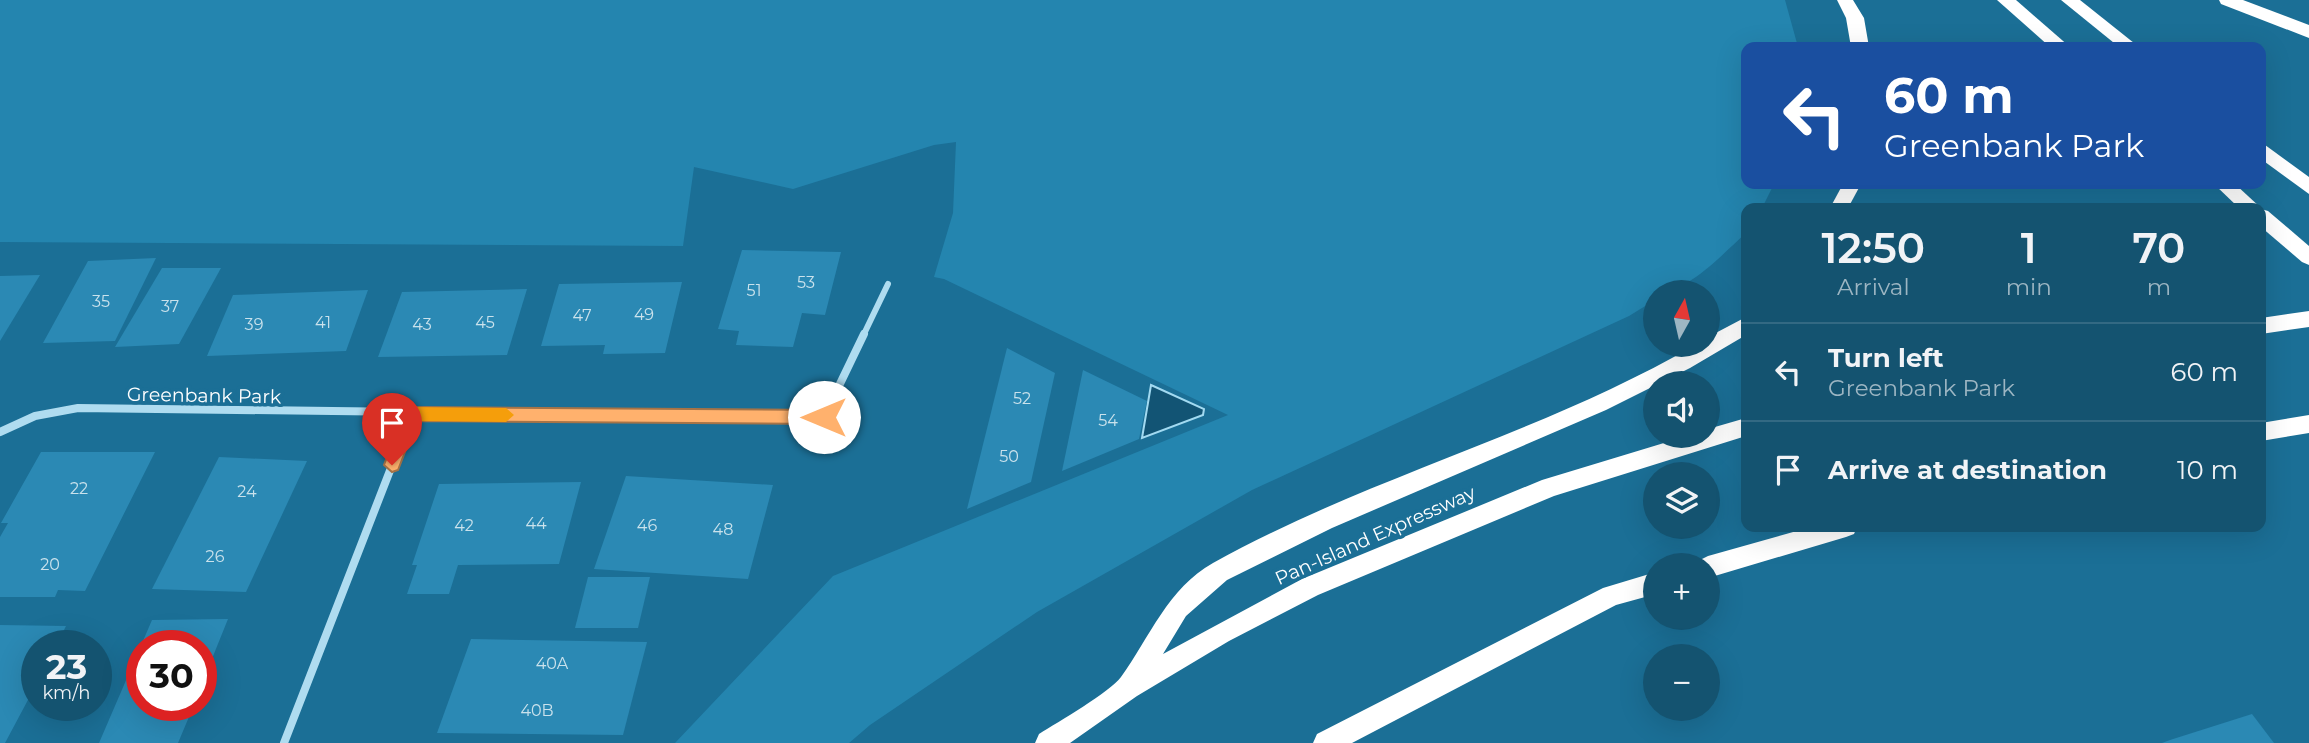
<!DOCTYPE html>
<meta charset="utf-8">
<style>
:root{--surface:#145370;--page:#1d5975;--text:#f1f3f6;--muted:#9db6c3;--line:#336983}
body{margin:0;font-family:Montserrat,sans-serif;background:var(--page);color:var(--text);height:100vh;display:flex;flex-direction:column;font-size:26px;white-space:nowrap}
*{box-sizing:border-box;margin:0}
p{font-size:23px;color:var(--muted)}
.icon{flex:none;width:38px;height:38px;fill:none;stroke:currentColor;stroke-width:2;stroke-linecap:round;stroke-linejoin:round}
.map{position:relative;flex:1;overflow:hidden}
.details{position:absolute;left:1741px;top:203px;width:525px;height:329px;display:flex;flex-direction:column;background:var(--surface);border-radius:14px;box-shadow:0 7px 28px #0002}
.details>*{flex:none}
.hud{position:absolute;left:1741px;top:42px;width:525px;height:147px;border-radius:14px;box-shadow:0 7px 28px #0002;background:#1a4fa0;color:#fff;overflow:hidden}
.needle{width:46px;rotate:8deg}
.tools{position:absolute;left:1643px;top:280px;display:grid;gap:14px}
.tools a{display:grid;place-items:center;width:77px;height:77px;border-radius:50%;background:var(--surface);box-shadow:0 7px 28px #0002;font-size:35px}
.speed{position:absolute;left:21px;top:630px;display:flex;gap:14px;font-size:35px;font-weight:700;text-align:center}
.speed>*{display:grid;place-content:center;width:91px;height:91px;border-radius:50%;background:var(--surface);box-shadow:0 7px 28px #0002;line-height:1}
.speed small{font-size:18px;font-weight:400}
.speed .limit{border:10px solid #d22;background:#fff;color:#111}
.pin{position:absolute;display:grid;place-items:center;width:60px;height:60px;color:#fff;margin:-72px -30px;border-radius:50% 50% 50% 0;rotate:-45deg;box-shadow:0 0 7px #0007}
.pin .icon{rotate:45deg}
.me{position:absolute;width:77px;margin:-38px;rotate:270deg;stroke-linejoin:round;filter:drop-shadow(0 0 5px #0008)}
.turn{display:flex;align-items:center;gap:24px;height:147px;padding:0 28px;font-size:32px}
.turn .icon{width:91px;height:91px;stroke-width:2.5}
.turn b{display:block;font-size:49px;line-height:60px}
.eta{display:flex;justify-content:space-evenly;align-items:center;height:119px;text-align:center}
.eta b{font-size:42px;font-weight:600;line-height:49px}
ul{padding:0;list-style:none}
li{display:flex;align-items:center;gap:21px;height:98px;padding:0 28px;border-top:2px solid var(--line)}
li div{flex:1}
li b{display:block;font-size:26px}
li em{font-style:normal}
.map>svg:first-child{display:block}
</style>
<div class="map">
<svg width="2309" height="743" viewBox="0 0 2309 743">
<rect width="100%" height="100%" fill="#1b6f96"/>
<path fill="#2485af" d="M0 0H1785L1798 47H1746V184H1774L1762 208H1746V233C1722 254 1690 292 1656 292L1655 300 1629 316 1252 490 1037 612 870 725 849 743H675L833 576 1228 415 944 279 934 277 953 213 956 142 934 145 793 189 694 167 683 246 0 242Z"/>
<path fill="#125474" stroke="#a2daf1" stroke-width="2" d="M1151 385 1204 409 1203 415 1142 438Z"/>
<g fill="#2b89b4">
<path d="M742 250 841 252 825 315 802 313 793 347 736 345 739 331 718 329Z"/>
<path d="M156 258 115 341 43 343 88 261Z"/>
<path d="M162 268H221L179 344 115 347Z"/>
<path d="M40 275 0 341V276Z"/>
<path d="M682 282 665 353 603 354 605 345 541 346 559 284Z"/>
<path d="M527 289 507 355 378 357 402 292Z"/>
<path d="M368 290 346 351 207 356 233 295Z"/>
<path d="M1007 348 1055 373 1031 482 967 509Z"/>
<path d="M1083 370 1147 401 1139 439 1062 471Z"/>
<path d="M41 452H155L85 591 58 590 55 597H0V537L8 523H1Z"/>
<path d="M219 457 307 461 246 592 152 589Z"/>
<path d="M626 476 773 485 748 579 594 569Z"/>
<path d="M581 482 559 564 458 565 449 594H407L417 565H412L439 484Z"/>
<path d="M588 577H650L638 628H575Z"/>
<path d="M228 619 201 686V646H142V705H194L178 743H99L152 620Z"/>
<path d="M0 625 66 626 56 646H37V683L5 743H0Z"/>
<path d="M471 639 647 642 623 735 437 733Z"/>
<path d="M2252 714 2274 743H2162L2170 740Z"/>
</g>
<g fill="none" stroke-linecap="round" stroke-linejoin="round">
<path stroke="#afdcf0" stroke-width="6" d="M863 336 888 284"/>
<g stroke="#afdcf0" stroke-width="8">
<path d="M0 432 35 416 78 408 824 417 864 334"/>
<path d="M284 743 412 414"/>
</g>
<g fill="#fff" fill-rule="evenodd">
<path d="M1837 0H1853L1864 18 1869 47H1851L1846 18Z"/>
<path d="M1997 0H2016L2070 47H2050Z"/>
<path d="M2061 0H2080L2139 47H2119Z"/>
<path d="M2219 0H2243L2309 25V38L2221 4Z"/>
<path d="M2261 142 2309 177V194L2261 159Z"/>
<path d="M1843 184H1861L1848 208H1830Z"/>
<path d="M2214 184H2235L2261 208H2239Z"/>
<path d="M2261 209 2268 211 2309 246V265L2302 262 2261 227Z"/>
<path d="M2309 311V327L2261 334V318Z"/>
<path d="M1746 317V335L1690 368 1606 410 1332 528 1227 580 1186 616 1163 654 1302 579 1542 480 1687 436H1708V429L1746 418V436L1554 496 1318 595 1229 641 1137 696 1070 743H1035L1039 734C1058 722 1110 692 1121 677 1150 637 1168 588 1213 563 1367 477 1542 434 1695 345H1708V337Z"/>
<path d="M2309 415V433L2261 441V423Z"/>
<path d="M1811 527H1857L1854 534 1846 537 1708 578V565H1697L1700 560 1708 556Z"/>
<path d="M1656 572V594L1616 605 1352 743H1313L1317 734 1603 588Z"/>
</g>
</g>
<path fill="#ffb16d" stroke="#a67347" stroke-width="2" d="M412 407 824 410 832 417 824 424 417 421 398 470 392 472 384 465 403 414Z"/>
<path fill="#f59e0b" d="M413 407 506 408 514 415 506 422 413 421 405 414Z"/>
<g text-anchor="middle" stroke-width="7" stroke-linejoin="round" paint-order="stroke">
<g font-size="16" fill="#cae2ec">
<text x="806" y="288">53</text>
<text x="754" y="296">51</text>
<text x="101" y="307">35</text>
<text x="170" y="312">37</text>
<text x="644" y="320">49</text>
<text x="582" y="321">47</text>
<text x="323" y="328">41</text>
<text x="485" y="328">45</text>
<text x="254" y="330">39</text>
<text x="422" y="330">43</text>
<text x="1022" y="404">52</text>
<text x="1108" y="426">54</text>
<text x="1009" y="462">50</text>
<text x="79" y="494">22</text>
<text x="247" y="497">24</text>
<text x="536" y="529">44</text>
<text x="464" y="531">42</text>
<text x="647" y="531">46</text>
<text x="723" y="535">48</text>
<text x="215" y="562">26</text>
<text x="50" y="570">20</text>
<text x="552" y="669">40A</text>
<text x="537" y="716">40B</text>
</g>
<g font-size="19" fill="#fff" stroke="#1b6f96">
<text transform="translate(204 395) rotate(1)" y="7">Greenbank Park</text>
<text transform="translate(1375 535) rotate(-24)" y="7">Pan-Island Expressway</text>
</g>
</g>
</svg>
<div class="tools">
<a><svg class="needle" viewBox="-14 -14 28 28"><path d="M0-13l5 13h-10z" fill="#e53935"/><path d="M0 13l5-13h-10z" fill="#9db6c3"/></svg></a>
<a><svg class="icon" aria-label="sound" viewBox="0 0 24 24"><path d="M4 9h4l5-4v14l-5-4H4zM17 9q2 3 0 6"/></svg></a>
<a><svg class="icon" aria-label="layers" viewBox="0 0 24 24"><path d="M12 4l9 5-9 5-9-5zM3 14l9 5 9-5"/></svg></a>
<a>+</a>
<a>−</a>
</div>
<div class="speed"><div>23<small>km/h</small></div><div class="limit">30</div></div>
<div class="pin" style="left:392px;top:465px;background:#d93025"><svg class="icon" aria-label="arrive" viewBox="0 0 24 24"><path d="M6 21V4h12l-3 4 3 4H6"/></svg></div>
<svg class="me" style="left:824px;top:417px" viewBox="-20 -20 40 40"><circle r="19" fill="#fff"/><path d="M0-13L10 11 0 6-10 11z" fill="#ffb16d"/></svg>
<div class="hud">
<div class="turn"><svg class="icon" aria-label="left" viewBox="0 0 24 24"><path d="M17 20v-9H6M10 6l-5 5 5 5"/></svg><div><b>60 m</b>Greenbank Park</div></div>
</div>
<section class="details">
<div class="eta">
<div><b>12:50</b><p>Arrival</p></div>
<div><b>1</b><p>min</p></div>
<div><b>70</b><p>m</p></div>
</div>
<ul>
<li><svg class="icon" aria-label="left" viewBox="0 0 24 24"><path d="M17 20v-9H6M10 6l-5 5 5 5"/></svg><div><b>Turn left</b><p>Greenbank Park</p></div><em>60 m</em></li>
<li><svg class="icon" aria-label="arrive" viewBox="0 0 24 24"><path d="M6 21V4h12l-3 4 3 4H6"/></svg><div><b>Arrive at destination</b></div><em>10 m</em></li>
</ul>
</section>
</div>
